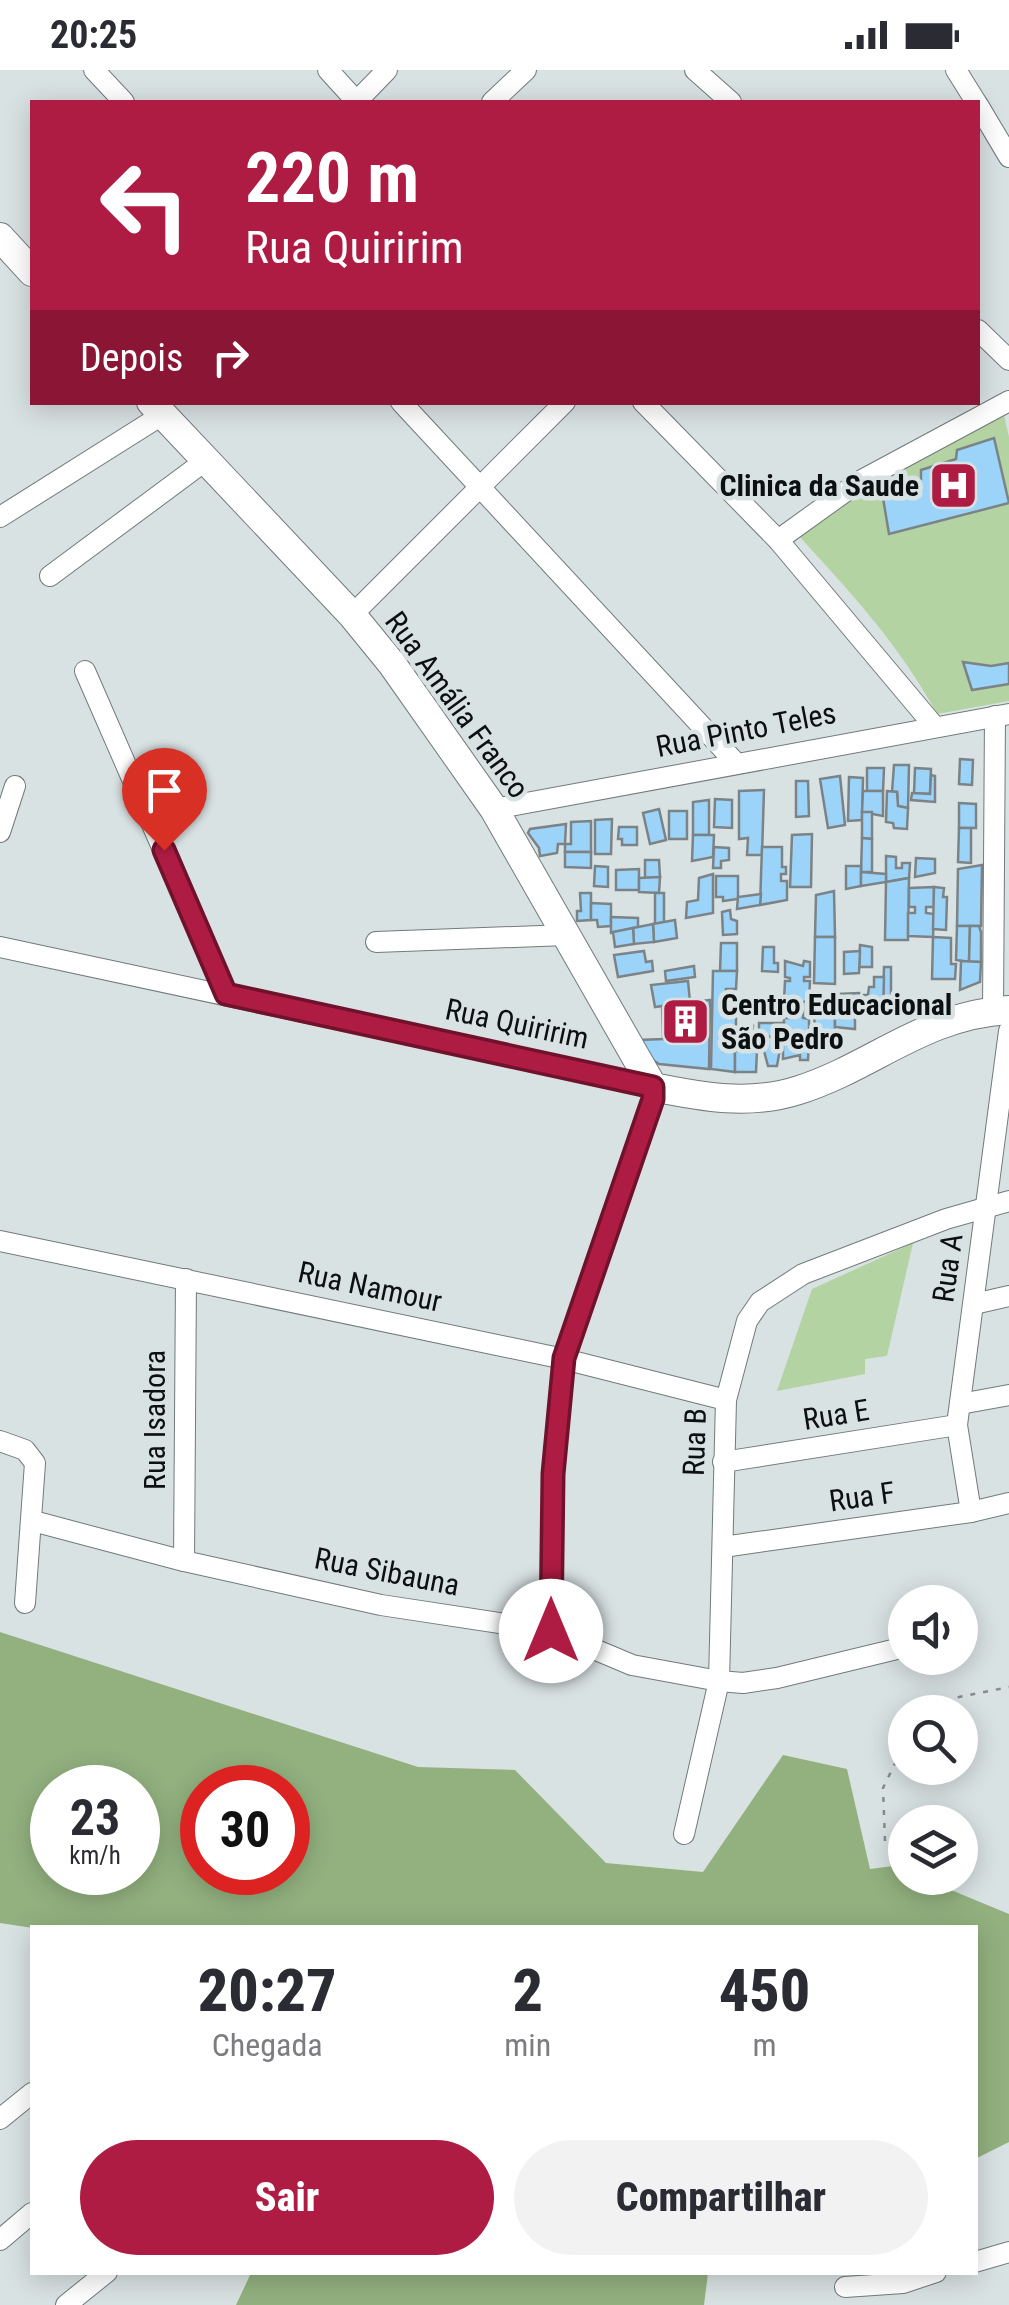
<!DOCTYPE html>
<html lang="pt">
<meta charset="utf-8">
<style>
:root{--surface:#fff;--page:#f2f2f3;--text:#2b2b33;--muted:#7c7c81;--accent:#ae1b43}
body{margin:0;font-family:"Roboto Condensed",sans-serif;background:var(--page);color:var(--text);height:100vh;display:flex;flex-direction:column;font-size:38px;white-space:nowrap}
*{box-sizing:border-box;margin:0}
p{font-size:32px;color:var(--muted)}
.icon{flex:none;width:55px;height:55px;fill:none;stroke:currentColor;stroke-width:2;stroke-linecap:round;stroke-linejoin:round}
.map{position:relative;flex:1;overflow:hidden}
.side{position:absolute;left:30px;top:1855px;width:948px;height:350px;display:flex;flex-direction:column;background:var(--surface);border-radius:0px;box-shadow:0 5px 25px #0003}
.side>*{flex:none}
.hud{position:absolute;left:30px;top:30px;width:950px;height:305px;border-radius:0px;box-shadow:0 5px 25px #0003;background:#ae1b43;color:#fff;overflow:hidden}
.tools{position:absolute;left:888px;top:1515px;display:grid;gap:20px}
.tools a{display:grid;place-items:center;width:90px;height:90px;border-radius:50%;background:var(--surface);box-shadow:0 5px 25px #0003;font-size:50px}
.speed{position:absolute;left:30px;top:1695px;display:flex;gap:20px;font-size:50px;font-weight:700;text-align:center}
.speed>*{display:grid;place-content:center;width:130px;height:130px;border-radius:50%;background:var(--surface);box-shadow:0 5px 25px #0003;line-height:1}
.speed small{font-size:25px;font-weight:400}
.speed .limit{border:15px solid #d22;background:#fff;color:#111}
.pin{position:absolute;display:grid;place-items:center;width:85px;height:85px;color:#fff;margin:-102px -42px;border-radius:50% 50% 50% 0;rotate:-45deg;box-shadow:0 0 10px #0007}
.pin .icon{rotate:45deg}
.me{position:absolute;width:110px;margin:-55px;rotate:0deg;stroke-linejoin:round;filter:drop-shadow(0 0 8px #0008)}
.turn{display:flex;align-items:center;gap:35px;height:210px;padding:0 50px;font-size:45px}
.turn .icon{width:130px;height:130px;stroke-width:2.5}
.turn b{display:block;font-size:70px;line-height:85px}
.then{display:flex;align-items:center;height:95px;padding:0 50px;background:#0003;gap:20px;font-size:38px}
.eta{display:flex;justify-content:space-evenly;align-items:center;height:170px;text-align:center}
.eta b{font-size:60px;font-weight:800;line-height:70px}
.cta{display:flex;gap:20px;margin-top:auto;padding:20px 50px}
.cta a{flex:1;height:115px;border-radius:60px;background:var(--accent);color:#fff;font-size:40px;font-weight:800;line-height:115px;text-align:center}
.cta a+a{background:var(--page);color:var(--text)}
.status{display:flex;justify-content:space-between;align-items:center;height:70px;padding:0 50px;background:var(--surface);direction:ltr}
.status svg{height:28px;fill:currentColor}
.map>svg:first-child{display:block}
</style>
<div class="status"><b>20:25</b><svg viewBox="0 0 49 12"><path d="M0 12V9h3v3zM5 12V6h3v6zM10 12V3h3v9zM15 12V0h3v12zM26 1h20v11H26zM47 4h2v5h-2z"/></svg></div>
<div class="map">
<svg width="1009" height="2235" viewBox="0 0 1009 2235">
<rect width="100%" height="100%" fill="#d9e2e3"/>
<g fill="#b4d3a2">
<path d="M1004 345 1009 367V631L937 644C899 574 851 523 798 465L834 436Z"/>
<path d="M913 1173 887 1286 865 1289V1304L777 1321 812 1219Z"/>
</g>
<g fill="#92b17f" fill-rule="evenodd">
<path d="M0 1562 418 1697 515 1700 606 1793 703 1802 783 1685 847 1699 870 1799 893 1796 905 1801V1808H922L1009 1844V2072L975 2089V1858H33L0 1853ZM52 1718H138V1802H52ZM202 1718H288V1802H202Z"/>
<path d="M251 2203V2202L708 2203 704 2235H236Z"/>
</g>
<g fill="#9bd4f8" stroke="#7c8387" stroke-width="2.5">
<path d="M994 368 1009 433 889 464 882 422 921 409V400L956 389 957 380Z"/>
<path d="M963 592 991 596 1009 593V614L972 620Z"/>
<path d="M960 689 973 690 972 715 959 714Z"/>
<path d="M894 695H909L908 738 898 736 897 722H892Z"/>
<path d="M867 698H884L883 721H867Z"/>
<path d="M915 698 931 699 930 724 914 723Z"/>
<path d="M931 705 935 706V732L911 730 912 723 930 724Z"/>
<path d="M840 706 845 755 828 758 820 709Z"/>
<path d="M849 707 863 708 862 750 848 751Z"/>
<path d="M796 711H808L809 746 796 747Z"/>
<path d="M764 720 762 785H747L748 768 739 769V721Z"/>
<path d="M863 721H883V746L862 742Z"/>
<path d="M887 721 897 722 898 736 908 738 907 759 894 758 893 753 886 752Z"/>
<path d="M715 729 732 730V758L714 757Z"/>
<path d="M709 730V765H693V732Z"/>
<path d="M959 733 976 734V758H959Z"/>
<path d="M659 739 666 770 650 774 643 743Z"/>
<rect x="669" y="741" width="18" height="28"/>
<path d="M862 742H872V769L862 768Z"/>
<path d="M612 749 611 784H595V750Z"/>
<path d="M591 751V782H565V774H571V752Z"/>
<path d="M566 754 565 774H558L557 783 540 786 539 778 528 763 530 759Z"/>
<path d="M619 757H637V775H622V769H618Z"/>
<path d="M959 758H971V793L958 792Z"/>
<path d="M812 764 811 817H790L792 765Z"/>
<path d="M693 765H714L713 787 692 791Z"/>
<path d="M862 768 872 769V802H861Z"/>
<path d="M714 777 729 778V790L721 791V798H713Z"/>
<path d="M762 777H782V797H786V804H781V811H787V830L760 835Z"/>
<path d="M565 782H591V798L565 797Z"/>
<path d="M886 786 896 787V798H902V793H910L909 808 886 812Z"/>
<path d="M916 788 935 789V803L915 807Z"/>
<path d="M645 790H659L660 807 645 808Z"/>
<path d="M982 795 981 856H957L958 799Z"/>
<path d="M595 796 608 797V817L594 816Z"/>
<path d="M846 796H861V816L846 819Z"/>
<path d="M639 799V820H616V800Z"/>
<path d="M861 802 886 804V812L861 816Z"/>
<path d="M713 804V843L686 848 687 832 698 830 699 808Z"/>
<path d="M716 806H738V829L723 831V827H716Z"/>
<path d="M660 807 659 823 639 822V808Z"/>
<path d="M909 808 908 870H885L886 812Z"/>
<path d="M934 817V837H926V843L934 844 933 867 908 866V843H915V837H909V818Z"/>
<path d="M934 817 944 818 943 827H947L946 860 933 859Z"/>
<path d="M834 821 835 867H815L816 825Z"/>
<path d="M580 823H591V850L577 851V841H581Z"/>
<path d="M655 823H664V852L655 854Z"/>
<path d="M761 824 760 835 737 839 738 827Z"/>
<path d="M591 833 611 834V856L598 857 597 850H591Z"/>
<path d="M730 840 731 849 737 851V864L723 865 722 842Z"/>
<path d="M611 847 638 848V857L611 863Z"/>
<path d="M675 850 677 868 654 872 653 854Z"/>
<path d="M653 854 654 872 634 874 633 858Z"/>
<path d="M957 856H970L969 892 956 890Z"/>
<path d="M970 856H979L981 862V892H969Z"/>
<path d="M633 858 634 874 615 877 613 862Z"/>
<path d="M815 867H835V914L814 913Z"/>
<path d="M933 867 951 868V894H956L955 909H932Z"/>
<path d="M721 873H737V901H720Z"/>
<path d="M860 875 872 877V897H859Z"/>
<path d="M763 877H774V893H778V902L762 901Z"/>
<path d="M644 881 646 892 652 891 653 901 618 907 614 885Z"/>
<path d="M860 881 859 903 844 904V882Z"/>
<path d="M785 891 803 896 804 891 810 892V907H804V911H810L809 931 803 932V948L809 949V969H803V973L809 972 808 990H800V985L783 989V973L789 974V969H783L784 948H793L794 931H784L785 911H790V908L785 907Z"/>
<path d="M961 891 981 892 980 912 960 920Z"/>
<path d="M694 896 695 907 666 911 665 901Z"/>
<path d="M884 897H891V932L883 931Z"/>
<path d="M713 901H737L736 919H726L725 939H736V961H725L724 981H735V1002L711 999Z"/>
<path d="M874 907H884L883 945H863L864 925H868L869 917H874Z"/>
<path d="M688 911 690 932 655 937 651 915Z"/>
<path d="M859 923 855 945 838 944V924Z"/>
<path d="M710 930 709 999 659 994 645 985 639 970 663 969 662 936Z"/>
<path d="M815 931 835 932V965H814Z"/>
<path d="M835 944 855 945V959L835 957Z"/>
<path d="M759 953H784L782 968 759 966Z"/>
<path d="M736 956H753L752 971 757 972V980L735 981Z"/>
<path d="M759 966 782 968 777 996H768L764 981 759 980Z"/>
<path d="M757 980 756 1002H735V981Z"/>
</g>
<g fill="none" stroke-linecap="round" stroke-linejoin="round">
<defs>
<g id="minor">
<path d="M94 0 124 32"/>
<path d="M328 0 357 32"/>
<path d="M695 0 731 32"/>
<path d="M956 0 976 32"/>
<path d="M356 32 387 0"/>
<path d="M492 32 526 0"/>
<path d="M978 35 1009 87"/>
<path d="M978 260 1009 290"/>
<path d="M401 332 735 692"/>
<path d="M643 332 778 470 935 657"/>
<path d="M0 447 162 345"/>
<path d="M778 470 860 411 1009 331"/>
<path d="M50 506 205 391"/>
<path d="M352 545 565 332"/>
<path d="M85 601 226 924"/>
<path d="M494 739 1009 644"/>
<path d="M0 762 15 716"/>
<path d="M376 872 566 865"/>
<path d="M0 877 653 1017V1029L564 1289 553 1403 551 1561"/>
<path d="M993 941 995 646"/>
<path d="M0 1171 564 1289 726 1330"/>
<path d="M974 1234 1009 1226"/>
<path d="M960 1334 1009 1325"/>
<path d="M0 1371 25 1380 35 1393 25 1533"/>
<path d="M723 1392 957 1355"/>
<path d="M971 1442 957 1355 1009 961"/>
<path d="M33 1451 184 1491 381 1535 551 1561 632 1595 719 1611 743 1613 777 1608 905 1577"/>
<path d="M723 1477 971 1442 1009 1433"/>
<path d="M184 1491 186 1209"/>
<path d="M684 1764 719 1611 726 1330 747 1251 760 1232 803 1204 946 1149 1009 1131"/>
<path d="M0 2049 32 2023"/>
<path d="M0 2170 32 2143"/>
<path d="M975 2192 1009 2182"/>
<path d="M845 2217 903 2213 936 2202"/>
<path d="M66 2235 107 2202"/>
</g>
<g id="major">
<path d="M0 167 32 202"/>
<path d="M151 332 352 545 392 594 494 739 653 1017C702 1027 750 1036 799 1020 874 996 923 945 1009 940"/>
</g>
</defs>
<use href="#minor" stroke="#727a7b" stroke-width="22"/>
<use href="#major" stroke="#727a7b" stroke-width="30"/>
<g stroke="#868c8d" stroke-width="2.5" stroke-dasharray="5 8" stroke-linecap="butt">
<path d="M936 1642 959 1627 1009 1617"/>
<path d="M885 1771 883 1718 905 1673"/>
</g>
<use href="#minor" stroke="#fff" stroke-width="20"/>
<use href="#major" stroke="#fff" stroke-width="28"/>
</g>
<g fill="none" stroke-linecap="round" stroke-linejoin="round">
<defs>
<path id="route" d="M164 780 226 924 653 1017V1029L564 1288 553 1404 551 1561"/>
</defs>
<use href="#route" stroke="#71122c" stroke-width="25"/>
<use href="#route" stroke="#ae1b43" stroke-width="18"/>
</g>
<defs>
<symbol id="hospital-square" viewBox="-11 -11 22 22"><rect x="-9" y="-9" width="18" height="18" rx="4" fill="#ae1b43" stroke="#d9e2e3"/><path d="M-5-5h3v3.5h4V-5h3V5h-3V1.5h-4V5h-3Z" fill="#fff"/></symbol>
<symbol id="building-square" viewBox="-11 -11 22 22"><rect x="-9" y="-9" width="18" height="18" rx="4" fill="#ae1b43" stroke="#d9e2e3"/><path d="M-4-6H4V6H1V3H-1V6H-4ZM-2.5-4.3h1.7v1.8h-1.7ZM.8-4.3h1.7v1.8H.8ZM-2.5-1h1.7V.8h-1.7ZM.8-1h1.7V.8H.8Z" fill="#fff"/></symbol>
</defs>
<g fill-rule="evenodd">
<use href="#hospital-square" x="926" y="388" width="55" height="55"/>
<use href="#building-square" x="658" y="924" width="55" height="55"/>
</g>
<g text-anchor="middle" stroke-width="9" stroke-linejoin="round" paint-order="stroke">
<g font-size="30" font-weight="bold" fill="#0d1010" stroke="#d9e2e3" text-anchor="end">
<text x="919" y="426">Clinica da Saude</text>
<text x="721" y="945" text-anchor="start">Centro Educacional<tspan x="721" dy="34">São Pedro</tspan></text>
</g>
<g font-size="30" fill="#0d1010" stroke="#d9e2e3">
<text transform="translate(457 635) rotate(54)" y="10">Rua Amália Franco</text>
<text transform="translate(746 660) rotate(-11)" y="10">Rua Pinto Teles</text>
<text transform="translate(517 954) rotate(12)" y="10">Rua Quiririm</text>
<text transform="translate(948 1198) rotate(-82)" y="10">Rua A</text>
<text transform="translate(370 1217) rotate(12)" y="10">Rua Namour</text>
<text transform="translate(836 1345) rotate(-9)" y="10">Rua E</text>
<text transform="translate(155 1350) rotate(-90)" y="10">Rua Isadora</text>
<text transform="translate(695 1372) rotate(-88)" y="10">Rua B</text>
<text transform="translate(862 1427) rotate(-8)" y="10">Rua F</text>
<text transform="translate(387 1502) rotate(11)" y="10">Rua Sibauna</text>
</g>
</g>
</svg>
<div class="tools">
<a><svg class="icon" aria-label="sound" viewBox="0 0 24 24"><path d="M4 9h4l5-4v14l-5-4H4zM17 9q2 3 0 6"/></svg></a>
<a><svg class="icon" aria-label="search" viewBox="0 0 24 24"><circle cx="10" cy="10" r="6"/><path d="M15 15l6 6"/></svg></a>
<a><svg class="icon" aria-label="layers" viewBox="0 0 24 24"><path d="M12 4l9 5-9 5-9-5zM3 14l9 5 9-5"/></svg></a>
</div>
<div class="speed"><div>23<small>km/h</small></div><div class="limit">30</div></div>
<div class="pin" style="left:164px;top:780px;background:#d93025"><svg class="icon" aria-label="arrive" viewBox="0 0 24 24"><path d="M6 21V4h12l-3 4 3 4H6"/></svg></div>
<svg class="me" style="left:551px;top:1561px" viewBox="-20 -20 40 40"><circle r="19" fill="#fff"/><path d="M0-13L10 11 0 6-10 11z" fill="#ae1b43"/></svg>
<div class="hud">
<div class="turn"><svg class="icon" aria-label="left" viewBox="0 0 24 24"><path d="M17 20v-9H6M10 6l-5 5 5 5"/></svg><div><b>220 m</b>Rua Quiririm</div></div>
<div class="then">Depois<svg class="icon" aria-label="right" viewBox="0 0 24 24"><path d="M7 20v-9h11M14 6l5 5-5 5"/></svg></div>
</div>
<section class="side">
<div class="eta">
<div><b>20:27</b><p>Chegada</p></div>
<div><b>2</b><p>min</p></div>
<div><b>450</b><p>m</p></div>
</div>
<div class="cta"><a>Sair</a><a>Compartilhar</a></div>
</section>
</div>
